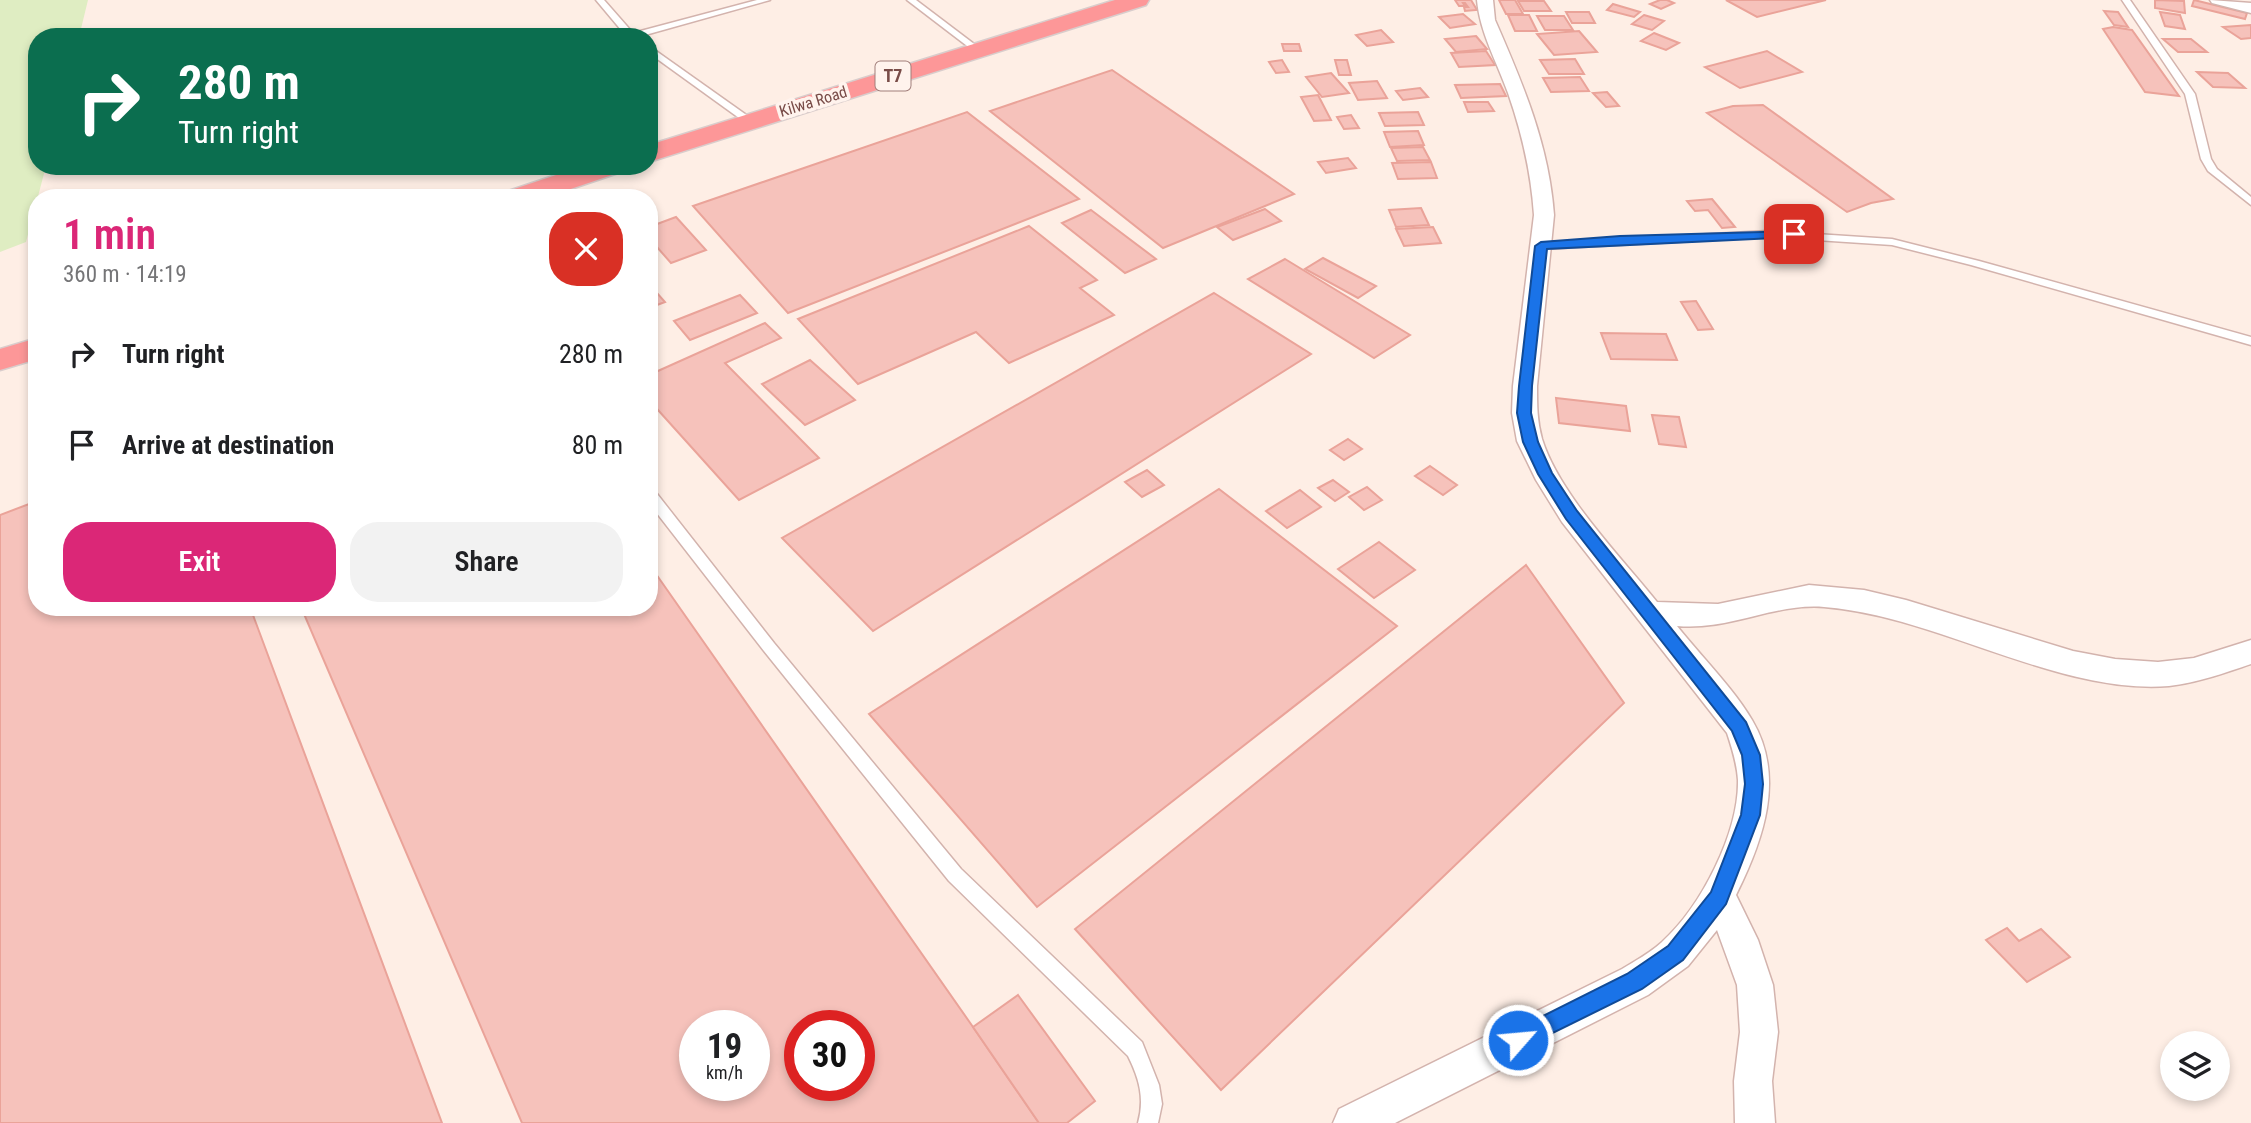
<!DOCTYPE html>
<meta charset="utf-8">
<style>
:root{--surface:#fff;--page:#f2f2f2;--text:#202124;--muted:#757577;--accent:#db2777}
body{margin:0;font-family:"Roboto Condensed",sans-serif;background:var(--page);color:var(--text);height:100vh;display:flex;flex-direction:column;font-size:26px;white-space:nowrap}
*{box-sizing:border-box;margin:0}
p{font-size:23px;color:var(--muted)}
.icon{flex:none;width:38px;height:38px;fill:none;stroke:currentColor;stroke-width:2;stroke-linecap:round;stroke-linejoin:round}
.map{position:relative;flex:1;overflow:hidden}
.side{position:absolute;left:28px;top:189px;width:630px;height:427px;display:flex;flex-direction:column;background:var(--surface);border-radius:28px;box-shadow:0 4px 10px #0003}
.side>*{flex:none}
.top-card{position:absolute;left:28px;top:28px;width:630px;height:147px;border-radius:28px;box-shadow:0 4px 10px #0003;background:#0b6e4f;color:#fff;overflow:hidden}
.controls{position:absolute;left:2160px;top:1031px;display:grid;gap:14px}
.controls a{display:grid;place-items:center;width:70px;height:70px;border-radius:50%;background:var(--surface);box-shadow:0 4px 10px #0003;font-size:35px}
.speed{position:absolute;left:679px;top:1010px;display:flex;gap:14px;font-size:35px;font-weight:700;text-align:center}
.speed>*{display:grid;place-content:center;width:91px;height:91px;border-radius:50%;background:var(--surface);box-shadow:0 4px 10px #0003;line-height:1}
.speed small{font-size:18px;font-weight:400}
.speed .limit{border:10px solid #d22;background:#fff;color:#111}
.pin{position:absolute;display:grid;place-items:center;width:60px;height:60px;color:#fff;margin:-30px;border-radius:14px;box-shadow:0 4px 10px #0006}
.me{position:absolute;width:77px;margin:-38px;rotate:63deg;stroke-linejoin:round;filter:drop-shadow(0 0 5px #0008)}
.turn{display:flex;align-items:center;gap:24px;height:147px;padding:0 35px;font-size:32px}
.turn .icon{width:91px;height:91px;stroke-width:2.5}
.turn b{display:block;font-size:49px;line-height:60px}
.round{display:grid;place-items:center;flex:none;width:74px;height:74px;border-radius:28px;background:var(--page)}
.summary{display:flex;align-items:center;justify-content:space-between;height:119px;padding:0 35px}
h1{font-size:42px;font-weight:600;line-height:52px;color:var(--accent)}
.action{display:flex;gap:14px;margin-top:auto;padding:14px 35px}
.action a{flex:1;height:80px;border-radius:28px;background:var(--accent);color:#fff;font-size:28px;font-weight:600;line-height:80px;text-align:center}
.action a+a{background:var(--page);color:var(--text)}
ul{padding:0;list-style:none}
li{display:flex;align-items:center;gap:21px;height:91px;padding:0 35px}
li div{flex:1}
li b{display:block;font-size:26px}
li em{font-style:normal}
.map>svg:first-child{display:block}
</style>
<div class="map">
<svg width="2251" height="1123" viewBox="0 0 2251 1123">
<rect width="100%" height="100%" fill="#feeee5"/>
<path fill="#dfedc2" d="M0 0H88L79 37H37V166H46L26 242 0 252Z"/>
<g fill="#f6c2bb" stroke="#eaa399" stroke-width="2" fill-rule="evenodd">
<path d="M1455 0H1471L1477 10 1465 11 1464 7H1468L1465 3H1463L1465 6H1459Z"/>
<path d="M1499 0H1515L1523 14H1506Z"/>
<path d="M1660 0H1667L1674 3 1661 9 1650 4Z"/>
<path d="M1726 0H1826L1757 17Z"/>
<path d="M2155 0 2184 1 2185 13 2155 8Z"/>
<path d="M2194 0 2247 13 2245 19 2192 6Z"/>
<path d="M1518 1H1544L1551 11H1524Z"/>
<path d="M1613 4 1640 12 1634 17 1607 10Z"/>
<path d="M2104 11 2118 12 2128 27 2114 25Z"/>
<path d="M1566 12H1589L1595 23H1572Z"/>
<path d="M2160 12 2180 15 2185 29 2165 26Z"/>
<path d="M1463 14 1475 24 1450 28 1439 17Z"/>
<path d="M1508 15H1529L1537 31H1515Z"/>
<path d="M1644 15 1664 21 1652 30 1632 24Z"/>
<path d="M1537 16H1564L1573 30H1545Z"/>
<path d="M2251 25V38L2241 39 2223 27Z"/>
<path d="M2113 27 2132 30 2179 96 2145 92 2103 29Z"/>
<path d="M1381 30 1393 42 1367 46 1356 35Z"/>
<path d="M1579 31 1597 52 1554 55 1537 34Z"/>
<path d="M1654 33 1679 43 1666 50 1641 41Z"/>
<path d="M1476 36 1487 49 1456 52 1445 39Z"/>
<path d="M2163 39H2191L2207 52H2178Z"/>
<path d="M1282 44H1299L1301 51H1284Z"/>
<path d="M1486 51 1495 65 1459 67 1451 53Z"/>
<path d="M1767 51 1802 72 1740 88 1705 67Z"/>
<path d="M1575 59 1584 74H1549L1540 60Z"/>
<path d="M1282 60 1289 72 1276 73 1269 62Z"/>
<path d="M1335 60H1347L1351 75H1339Z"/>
<path d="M1112 70 1294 194 1163 248 990 111Z"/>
<path d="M2197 72 2228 73 2245 88 2213 87Z"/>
<path d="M1331 73 1349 93 1322 97 1306 77Z"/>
<path d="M1580 77 1589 91 1551 92 1543 78Z"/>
<path d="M1377 81 1387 98 1358 100 1349 83Z"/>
<path d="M1500 84 1506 96 1461 98 1455 85Z"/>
<path d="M1420 88 1428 97 1403 100 1396 91Z"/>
<path d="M1607 92 1619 106 1606 107 1593 93Z"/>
<path d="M1318 95 1331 120 1314 121 1301 97Z"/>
<path d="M1464 102H1488L1494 111 1468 112Z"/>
<path d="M1763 105 1893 199 1871 203 1847 212 1707 113 1733 106Z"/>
<path d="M967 112 1079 199 788 313 693 206Z"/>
<path d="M1418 112 1424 125 1385 126 1379 113Z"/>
<path d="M1351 115 1359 128 1344 129 1337 117Z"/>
<path d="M1418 131 1424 145 1390 147 1384 132Z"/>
<path d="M1423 147 1430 160 1397 161 1391 148Z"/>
<path d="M1348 158 1356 168 1326 173 1318 162Z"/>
<path d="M1431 162 1437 178 1398 179 1392 163Z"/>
<path d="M1712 199 1735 227 1722 228 1708 210 1695 211 1687 201Z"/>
<path d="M1421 208 1429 225 1396 227 1389 210Z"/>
<path d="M1265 209 1281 221 1233 240 1217 227Z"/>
<path d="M1091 210 1156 259 1125 273 1062 223Z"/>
<path d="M676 217 706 250 671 263 649 238V227Z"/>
<path d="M1029 226 1097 280 1080 288 1114 315 1009 363 976 332 858 384 798 319Z"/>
<path d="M1433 227 1441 243 1404 246 1396 229Z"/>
<path d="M1323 258 1376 286 1358 298 1305 269Z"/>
<path d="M1285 259 1410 335 1374 358 1248 279Z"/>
<path d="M649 284 665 302 649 308Z"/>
<path d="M1214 293 1311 354 873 631 782 538Z"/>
<path d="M740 295 757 313 690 340 674 321Z"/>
<path d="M1696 301 1713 329 1698 330 1681 302Z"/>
<path d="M765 323 781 338 725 363 819 458 739 500 649 400V375Z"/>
<path d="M1601 333 1666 334 1677 360 1611 359Z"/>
<path d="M810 360 855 400 805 425 762 384Z"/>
<path d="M1556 398 1626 406 1630 431 1559 423Z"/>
<path d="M1652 415 1679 417 1686 447 1659 444Z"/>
<path d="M1348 439 1362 449 1344 460 1330 450Z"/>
<path d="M1430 466 1457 485 1443 495 1415 476Z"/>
<path d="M1147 470 1164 485 1142 497 1125 482Z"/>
<path d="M1333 480 1349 492 1335 501 1318 488Z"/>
<path d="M1367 487 1382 500 1364 510 1349 497Z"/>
<path d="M1219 489 1397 626 1037 907 869 714Z"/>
<path d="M1300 490 1321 507 1287 528 1266 511Z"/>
<path d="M37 501V607H250L442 1123H0V515Z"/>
<path d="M1379 542 1415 570 1374 598 1338 569Z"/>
<path d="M649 564 973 1027 1039 1123H522L301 607H649ZM695 1026H754V1085H695ZM800 1026H859V1085H800Z"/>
<path d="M1526 565 1624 703 1221 1090 1075 929Z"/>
<path d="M2007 928 2019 941 2041 929 2070 957 2027 982 1986 940Z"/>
<path d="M1018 995 1095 1101 1067 1123H1039L973 1027Z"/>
</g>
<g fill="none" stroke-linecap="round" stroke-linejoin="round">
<defs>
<g id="lane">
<path d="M596 0H604L633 33 757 0H770L638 37H627Z"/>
<path d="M907 0H916L982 50 975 52Z"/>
<path d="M2122 0H2130L2195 94 2211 159 2217 169 2251 197V205L2208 171 2201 159 2185 94Z"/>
<path d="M649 46 752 119V123H746L649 53Z"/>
<path d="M1769 231 1892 239 1979 261 2251 337V345L1971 265 1892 245 1769 237 1541 249 1536 246 1541 243Z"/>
<path d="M649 488 654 490 774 643 961 869 1142 1042 1159 1085 1162 1104 1158 1123H1138C1145 1098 1139 1078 1128 1056L949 881 764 651 649 503Z"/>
</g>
<g id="street">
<path d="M1477 0H1493L1495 20C1523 84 1549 145 1554 215L1537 386C1537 405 1537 421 1542 439 1559 494 1621 557 1657 602L1718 604 1809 585 1864 590 1906 600 2073 651 2115 659 2158 662 2194 658 2251 640V664C2224 673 2197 683 2169 686 2058 695 1938 616 1824 607 1774 603 1729 631 1677 626 1700 655 1734 689 1752 720 1786 777 1763 841 1736 895L1758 940 1773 985 1778 1032 1772 1081 1775 1123H1735L1734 1081 1740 1032 1737 985 1717 930 1688 966 1648 995 1395 1123H1333L1339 1109 1622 969C1635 961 1650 953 1662 942 1701 907 1739 833 1738 780 1737 764 1732 748 1727 733L1562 522 1536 480 1517 441 1512 413 1513 386 1534 215C1531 172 1522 133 1508 93 1497 62 1480 33 1477 0Z"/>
<path d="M2210 0 2251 3V13L2212 3Z"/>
</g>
<g id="highway">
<path d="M1115 0H1149L1146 5 649 162V145Z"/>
<path d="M583 166H624L621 172 544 198H501L505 192Z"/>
<path d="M37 338V359L0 370V349Z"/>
</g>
</defs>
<use href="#lane" stroke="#d3b3ad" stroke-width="3"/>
<use href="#street" stroke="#d3b3ad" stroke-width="3"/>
<use href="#highway" stroke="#d9cdcc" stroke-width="3"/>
<use href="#lane" fill="#fff" fill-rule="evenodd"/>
<use href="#street" fill="#fff" fill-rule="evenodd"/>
<use href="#highway" fill="#fd9798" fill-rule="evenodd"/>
</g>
<path fill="#1a73e8" stroke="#114b97" stroke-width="2" d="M1794 231 1798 232V237L1547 249 1532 386 1531 413 1538 442 1552 473 1577 511 1746 722 1760 755 1763 784 1760 815 1726 904 1683 960 1642 989 1518 1050 1511 1047 1508 1040 1511 1032 1627 974 1668 946 1711 892 1741 815 1745 784 1742 755 1732 731 1566 519 1538 474 1523 442 1517 413 1519 386 1535 246 1541 242 1620 236Z"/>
<g text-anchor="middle" stroke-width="7" stroke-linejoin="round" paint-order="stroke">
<g font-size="16" fill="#794c48" stroke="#fff3ed">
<text transform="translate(813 101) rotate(-17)" y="6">Kilwa Road</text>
</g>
<rect fill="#fff3ed" stroke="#a17e7a" stroke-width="2" x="875.5" y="61.5" width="35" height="29" rx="5"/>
<g font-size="18" font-weight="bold" fill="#794c48">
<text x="893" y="82">T7</text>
</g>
</g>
</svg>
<div class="controls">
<a><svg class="icon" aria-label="layers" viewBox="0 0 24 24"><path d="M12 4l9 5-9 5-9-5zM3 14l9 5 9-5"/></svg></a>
</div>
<div class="speed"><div>19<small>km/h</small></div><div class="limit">30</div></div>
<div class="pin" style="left:1794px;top:234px;background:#d93025"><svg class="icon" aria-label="arrive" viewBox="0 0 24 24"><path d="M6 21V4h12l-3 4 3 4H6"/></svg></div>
<svg class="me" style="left:1518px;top:1040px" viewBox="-20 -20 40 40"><circle r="17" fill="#1a73e8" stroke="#fff" stroke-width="3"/><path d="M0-11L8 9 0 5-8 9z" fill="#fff"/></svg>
<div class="top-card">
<div class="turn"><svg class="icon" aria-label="right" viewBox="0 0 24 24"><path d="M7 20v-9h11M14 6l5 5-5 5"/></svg><div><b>280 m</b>Turn right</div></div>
</div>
<section class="side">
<div class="summary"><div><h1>1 min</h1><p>360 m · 14:19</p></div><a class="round" style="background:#d93025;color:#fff"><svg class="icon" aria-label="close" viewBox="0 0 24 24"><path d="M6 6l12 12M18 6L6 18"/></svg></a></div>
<ul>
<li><svg class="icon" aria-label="right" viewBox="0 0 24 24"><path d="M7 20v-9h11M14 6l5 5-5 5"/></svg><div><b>Turn right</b></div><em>280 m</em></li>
<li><svg class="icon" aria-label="arrive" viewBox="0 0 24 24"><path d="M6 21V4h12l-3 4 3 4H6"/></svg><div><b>Arrive at destination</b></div><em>80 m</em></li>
</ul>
<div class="action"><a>Exit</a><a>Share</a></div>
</section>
</div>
